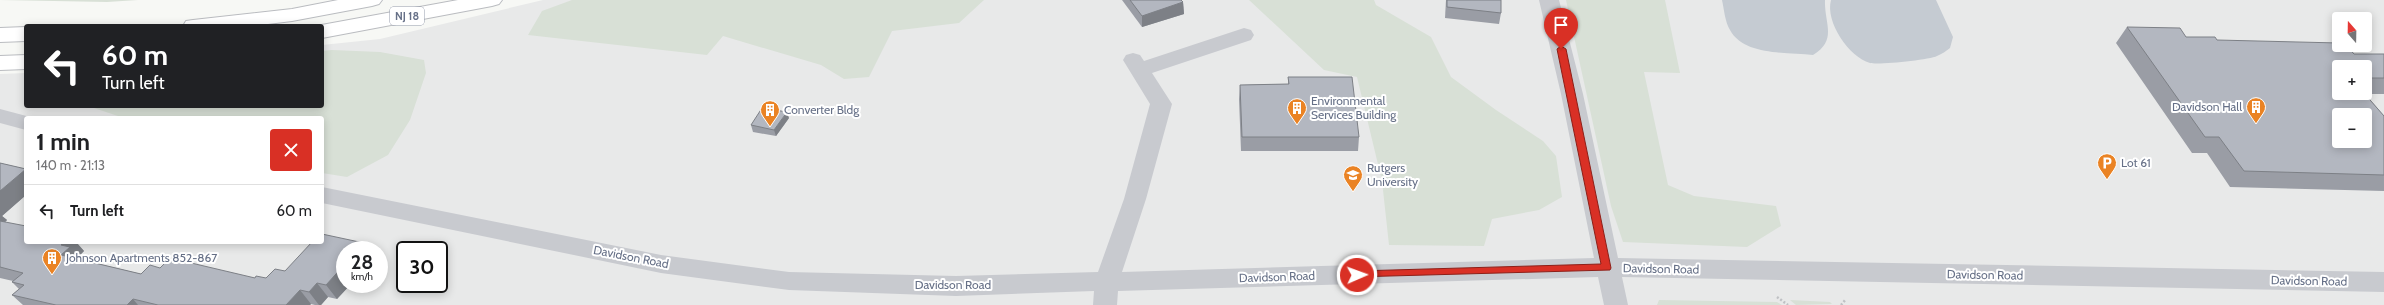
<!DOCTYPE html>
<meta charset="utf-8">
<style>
:root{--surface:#fff;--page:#f2f2f2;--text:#202124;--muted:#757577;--line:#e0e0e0}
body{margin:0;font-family:Cabin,sans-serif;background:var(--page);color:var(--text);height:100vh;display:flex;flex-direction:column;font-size:15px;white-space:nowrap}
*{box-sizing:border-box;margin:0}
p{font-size:13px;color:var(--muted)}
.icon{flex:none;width:22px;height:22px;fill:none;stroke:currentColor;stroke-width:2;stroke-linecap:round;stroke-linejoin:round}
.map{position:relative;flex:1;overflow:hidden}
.side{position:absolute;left:24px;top:116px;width:300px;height:128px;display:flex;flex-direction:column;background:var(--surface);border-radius:4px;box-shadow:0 2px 10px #0003}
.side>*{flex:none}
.top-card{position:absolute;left:24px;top:24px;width:300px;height:84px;border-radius:4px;box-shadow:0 2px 10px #0003;background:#202124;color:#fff;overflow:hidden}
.needle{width:26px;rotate:340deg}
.fabs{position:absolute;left:2332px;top:12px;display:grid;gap:8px}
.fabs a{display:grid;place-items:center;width:40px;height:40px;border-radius:4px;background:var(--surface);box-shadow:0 2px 10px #0003;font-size:20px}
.speed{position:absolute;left:336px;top:241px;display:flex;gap:8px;font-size:20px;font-weight:700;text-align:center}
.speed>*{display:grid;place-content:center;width:52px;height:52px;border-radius:50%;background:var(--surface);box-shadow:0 2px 10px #0003;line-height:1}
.speed small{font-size:10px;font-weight:400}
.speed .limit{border:2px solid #111;border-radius:6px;background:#fff;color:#111}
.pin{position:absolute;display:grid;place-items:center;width:34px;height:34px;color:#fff;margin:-41px -17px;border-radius:50% 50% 50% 0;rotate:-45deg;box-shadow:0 0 4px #0007}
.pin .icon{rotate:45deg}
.me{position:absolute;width:44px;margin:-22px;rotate:88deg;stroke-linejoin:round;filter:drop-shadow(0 0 3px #0008)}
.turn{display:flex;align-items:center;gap:14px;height:84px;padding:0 12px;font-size:18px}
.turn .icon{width:52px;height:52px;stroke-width:2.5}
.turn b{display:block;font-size:28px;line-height:34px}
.round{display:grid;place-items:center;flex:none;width:42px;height:42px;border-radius:4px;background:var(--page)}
.overview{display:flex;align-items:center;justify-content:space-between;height:68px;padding:0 12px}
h1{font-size:24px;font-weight:700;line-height:30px}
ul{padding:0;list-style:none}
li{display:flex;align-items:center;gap:12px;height:52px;padding:0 12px;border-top:1px solid var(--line)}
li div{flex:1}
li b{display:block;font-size:15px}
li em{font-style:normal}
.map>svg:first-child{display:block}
</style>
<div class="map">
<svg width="2384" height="305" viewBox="0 0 2384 305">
<rect width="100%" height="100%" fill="#f7f8f5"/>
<path fill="#e8e9e9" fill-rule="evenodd" d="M543 0H2384V305H0V74L26 73V106H322V45L380 39ZM2339 19H2365V45H2339ZM2339 67H2365V93H2339ZM2339 115H2365V141H2339ZM26 118H322V242H26ZM345 250H379V284H345ZM405 250H439V284H405Z"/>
<g fill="#d8e0d6">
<path d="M0 0H138L107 2Z"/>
<path d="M572 0H984L959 23 892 31 869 77 844 79 821 65 723 36 707 55 528 35 542 11Z"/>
<path d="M1249 0H1374L1376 5 1431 37 1451 77 1496 110 1543 141 1556 156 1562 197 1539 210 1492 219 1484 246 1389 245 1382 181 1357 77 1324 70Z"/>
<path d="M1566 0H1665L1680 73 1644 72 1668 185 1694 196 1776 206 1781 226 1747 247 1623 242 1611 206Z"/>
<path d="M332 50 380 52 424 60 426 73 410 120 388 155 347 177 322 173V118H124L88 106H322V51Z"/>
<path d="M1659 300 1777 302 1782 305H1657Z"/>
<path d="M1790 300 1830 302 1832 304 1796 305Z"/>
</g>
<g fill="#c5cbd2">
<path d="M1722 0H1825C1824 23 1838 40 1813 55 1787 52 1744 56 1730 30 1725 22 1724 9 1722 0Z"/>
<path d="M1831 0H1936L1953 37 1950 48C1946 51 1942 54 1937 56 1929 60 1879 65 1870 63 1849 57 1825 22 1831 0Z"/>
</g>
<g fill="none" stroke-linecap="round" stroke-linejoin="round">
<defs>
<g id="highway">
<path d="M338 0H382L379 4 372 6 292 21 251 26H183L186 21 193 20 292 9Z"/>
<path d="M458 0H502L499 4 492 6 322 38V26H316Z"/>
<path d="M26 27V41L0 42V28Z"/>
<path d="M26 55V69L0 70V56Z"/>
</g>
</defs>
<use href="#highway" stroke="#babcc0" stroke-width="2"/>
<g stroke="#bfc1c4" stroke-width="2.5" stroke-dasharray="2 2" stroke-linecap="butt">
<path d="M1777 297 1788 305"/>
<path d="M1841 305 1846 299"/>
</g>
<g fill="#c8cacf" fill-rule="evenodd">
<path d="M1539 0H1559L1583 94 1618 258 2384 272V292L1622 277 1628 305H1604L1598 277 1118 291 1117 305H1093L1094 291 956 296 789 290 661 273 322 203V187L661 255 789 272 956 276 1098 272 1124 199 1150 104 1123 60 1126 55 1133 53 1140 55 1144 61 1244 28 1251 30 1254 35 1251 40 1152 73 1172 104 1146 199 1122 272 1594 258 1561 94Z"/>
<path d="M0 109 34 118H26V130L0 123Z"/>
</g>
<use href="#highway" fill="#fff" fill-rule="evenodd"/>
</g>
<g fill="#9a9da5" fill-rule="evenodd">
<path d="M1122 0H1181L1183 2 1184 14 1142 27Z"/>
<path d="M1446 0H1501V13L1499 24 1445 18Z"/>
<path d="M2127 27 2186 37 2354 54H2384V94H2365L2384 116V191L2230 187 2207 153H2192L2116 43ZM2339 67H2365V93H2339Z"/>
<path d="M1288 77 1359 137 1358 151H1241L1239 99 1240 85 1288 84Z"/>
<path d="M789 118 776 136 753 132 751 125Z"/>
<path d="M0 163 26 169V195L2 216 7 220 5 222 26 242H76L84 251 79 256 83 260 141 274 160 268 255 278H266L364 243 369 250H345V284H351L337 299 328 297 321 305H315L311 304 310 305H23L12 295 19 289 12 282 13 281 0 278Z"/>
</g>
<g fill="#7d8086">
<path d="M1183 2 1184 14 1142 27V16Z"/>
<path d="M787 112 789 118 776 136 774 130Z"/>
<path d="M26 169V195L2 216 7 220 3 224 0 228V191Z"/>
<path d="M64 242H76L84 251 79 256 84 261 61 255V245Z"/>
<path d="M364 243 369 250H358Z"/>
<path d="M345 264V284H351L337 299 326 285Z"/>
<path d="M317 283 328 297 321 305H319L309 292Z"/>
<path d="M300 290 311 304 310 305H286Z"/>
<path d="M133 299 138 305H127Z"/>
</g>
<g fill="#b3b7c0" stroke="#7d8086" fill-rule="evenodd">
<path d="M1130 0H1181L1183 2 1142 16Z"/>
<path d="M1447 0H1501V13L1447 7Z"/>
<path d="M2127 27 2180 28 2186 37H2215L2217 40 2339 43V45H2346L2354 54H2384V78H2365V67H2339V93H2364L2384 116V175L2244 171 2219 137H2205ZM2339 115H2365V141H2339Z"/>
<path d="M1288 77H1352L1359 137H1242L1240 85 1289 84Z"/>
<path d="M762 108 787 112 774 130 751 125Z"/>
<path d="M0 163 26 169 0 191Z"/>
<path d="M0 221 26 226V242H64L61 245 70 247 61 255 141 274 150 265 160 268 170 258 255 278 256 276 266 278 275 269 285 271 312 242H322V234L364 243 358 250H345V264L326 285 317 283 309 292 300 290 286 305H158L133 299 127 305H56L12 295 24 285 12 282 23 273 0 267Z"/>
</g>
<path fill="#d93025" stroke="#8d1f18" d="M1561 46 1566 49 1611 268 1610 270 1353 277V272L1357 271 1601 264 1557 49Z"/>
<defs>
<symbol id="building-pin" viewBox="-11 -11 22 30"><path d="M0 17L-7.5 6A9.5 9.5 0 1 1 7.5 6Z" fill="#ea8324" stroke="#fff"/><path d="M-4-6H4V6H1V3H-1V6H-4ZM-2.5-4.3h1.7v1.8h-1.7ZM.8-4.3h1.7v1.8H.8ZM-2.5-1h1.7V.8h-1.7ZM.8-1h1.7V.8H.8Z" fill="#fff"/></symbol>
<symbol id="parking-pin" viewBox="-11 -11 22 30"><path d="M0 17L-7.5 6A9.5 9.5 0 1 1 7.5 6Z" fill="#ea8324" stroke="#fff"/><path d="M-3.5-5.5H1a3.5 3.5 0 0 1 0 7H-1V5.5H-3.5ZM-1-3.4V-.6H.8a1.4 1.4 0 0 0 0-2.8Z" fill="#fff"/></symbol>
<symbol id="university-pin" viewBox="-11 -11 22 30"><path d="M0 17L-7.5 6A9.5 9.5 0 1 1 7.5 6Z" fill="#ea8324" stroke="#fff"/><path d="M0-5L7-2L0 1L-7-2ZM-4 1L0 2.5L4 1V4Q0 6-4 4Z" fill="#fff"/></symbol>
</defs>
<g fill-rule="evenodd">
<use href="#building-pin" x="2245" y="96" width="22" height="30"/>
<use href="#building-pin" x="1286" y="97" width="22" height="30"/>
<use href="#building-pin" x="759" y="99" width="22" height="30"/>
<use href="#parking-pin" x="2096" y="152" width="22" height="30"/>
<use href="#university-pin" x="1342" y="164" width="22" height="30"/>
<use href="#building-pin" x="41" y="247" width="22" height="30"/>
</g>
<g text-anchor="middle" stroke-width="4" stroke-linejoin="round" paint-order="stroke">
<rect fill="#fff" stroke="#949bab" stroke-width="1" x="390" y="7" width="34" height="18" rx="3"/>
<g font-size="11" font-weight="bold" fill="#667087">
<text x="407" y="20">NJ 18</text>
</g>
<g font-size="12" fill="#667087" stroke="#fff" text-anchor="start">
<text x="1311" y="105">Environmental<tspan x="1311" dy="14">Services Building</tspan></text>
<text x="2242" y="111" text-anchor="end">Davidson Hall</text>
<text x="784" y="114">Converter Bldg</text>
<text x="2121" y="167">Lot 61</text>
<text x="1367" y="172">Rutgers<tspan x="1367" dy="14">University</tspan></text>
<text x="66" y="262">Johnson Apartments 852-867</text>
</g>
<g font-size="12" fill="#667087" stroke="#fff">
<text transform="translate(631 257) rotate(11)" y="4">Davidson Road</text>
<text transform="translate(1661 269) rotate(1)" y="4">Davidson Road</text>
<text transform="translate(1985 275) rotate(1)" y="4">Davidson Road</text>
<text transform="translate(1277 277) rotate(-2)" y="4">Davidson Road</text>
<text transform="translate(2309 281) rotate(1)" y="4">Davidson Road</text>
<text x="953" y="289">Davidson Road</text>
</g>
</g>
</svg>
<div class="fabs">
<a><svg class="needle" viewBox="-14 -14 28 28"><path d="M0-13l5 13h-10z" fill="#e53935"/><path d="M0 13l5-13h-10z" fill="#757577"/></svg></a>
<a>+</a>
<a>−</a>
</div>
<div class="speed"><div>28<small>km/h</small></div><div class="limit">30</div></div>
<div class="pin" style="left:1561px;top:49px;background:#d93025"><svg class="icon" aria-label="arrive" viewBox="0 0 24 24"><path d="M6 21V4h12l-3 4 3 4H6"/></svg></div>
<svg class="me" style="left:1357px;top:275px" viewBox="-20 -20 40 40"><circle r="17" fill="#d93025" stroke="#fff" stroke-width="3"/><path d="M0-11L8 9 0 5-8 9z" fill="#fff"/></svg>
<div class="top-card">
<div class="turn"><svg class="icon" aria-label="left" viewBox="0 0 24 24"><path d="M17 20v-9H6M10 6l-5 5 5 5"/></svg><div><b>60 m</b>Turn left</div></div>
</div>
<section class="side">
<div class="overview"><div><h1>1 min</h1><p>140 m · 21:13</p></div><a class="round" style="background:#d93025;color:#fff"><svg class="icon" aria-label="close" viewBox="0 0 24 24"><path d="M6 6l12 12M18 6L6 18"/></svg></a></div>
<ul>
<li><svg class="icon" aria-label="left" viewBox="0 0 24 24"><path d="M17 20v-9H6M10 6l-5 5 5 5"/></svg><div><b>Turn left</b></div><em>60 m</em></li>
</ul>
</section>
</div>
